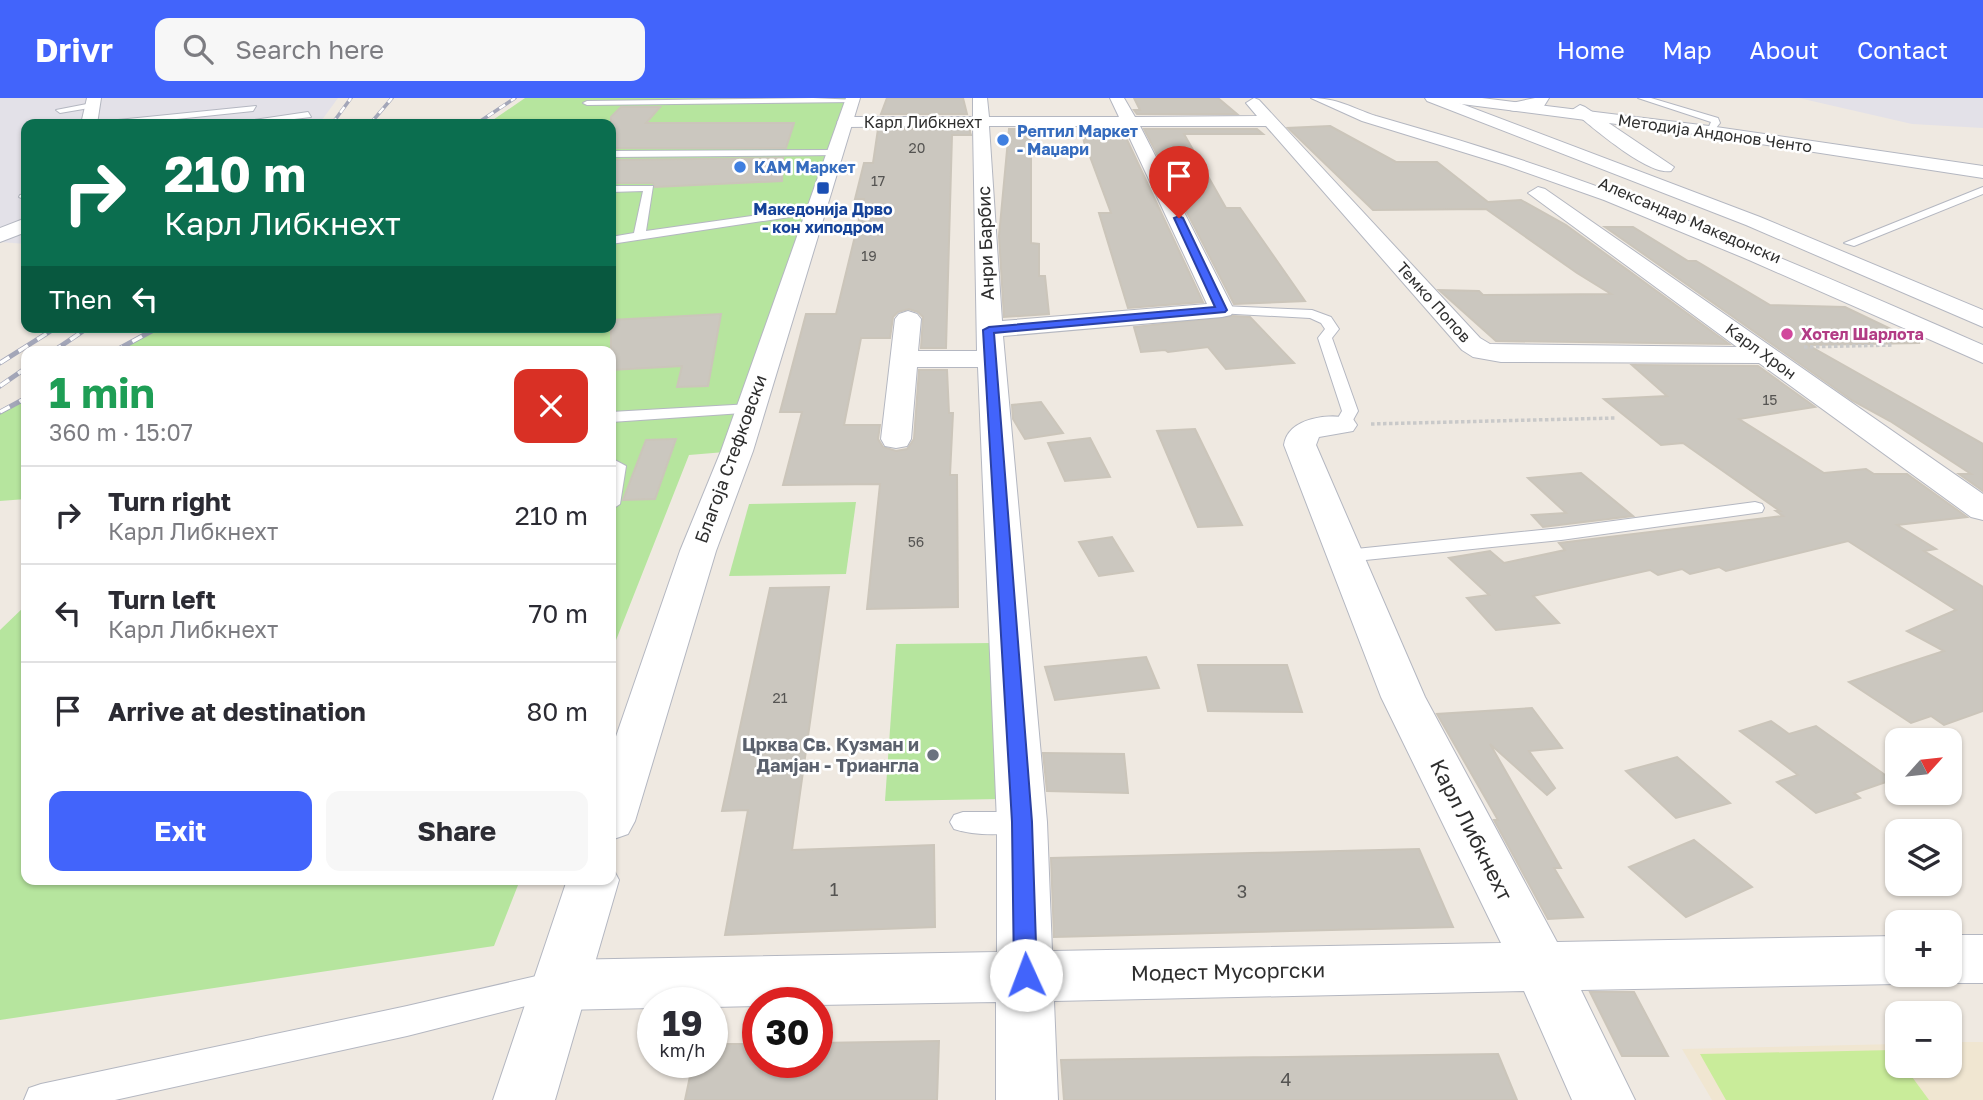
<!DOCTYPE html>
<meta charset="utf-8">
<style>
:root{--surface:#fff;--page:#f7f7f7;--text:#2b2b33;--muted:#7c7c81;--line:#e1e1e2;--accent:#4264fb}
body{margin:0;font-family:"Golos Text",sans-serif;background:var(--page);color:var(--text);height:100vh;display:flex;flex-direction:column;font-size:26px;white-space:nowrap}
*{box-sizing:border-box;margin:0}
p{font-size:23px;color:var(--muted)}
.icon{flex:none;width:38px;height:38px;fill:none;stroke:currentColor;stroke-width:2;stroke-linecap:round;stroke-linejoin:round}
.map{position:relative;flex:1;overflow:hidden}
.drawer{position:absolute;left:21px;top:248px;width:595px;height:539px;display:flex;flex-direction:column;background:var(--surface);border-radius:14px;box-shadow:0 2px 5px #0004}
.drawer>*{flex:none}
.hud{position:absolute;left:21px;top:21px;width:595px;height:214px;border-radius:14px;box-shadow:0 2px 5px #0004;background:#0b6e4f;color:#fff;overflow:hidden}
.needle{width:46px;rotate:63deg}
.fabs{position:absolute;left:1885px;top:630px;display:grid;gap:14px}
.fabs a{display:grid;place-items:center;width:77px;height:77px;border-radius:14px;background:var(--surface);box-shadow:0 2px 5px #0004;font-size:35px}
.speed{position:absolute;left:637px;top:889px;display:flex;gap:14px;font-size:35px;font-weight:700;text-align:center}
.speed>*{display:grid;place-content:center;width:91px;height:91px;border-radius:50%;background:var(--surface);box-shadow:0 2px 5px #0004;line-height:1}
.speed small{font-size:18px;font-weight:400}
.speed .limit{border:10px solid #d22;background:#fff;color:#111}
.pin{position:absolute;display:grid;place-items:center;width:60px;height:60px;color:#fff;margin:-72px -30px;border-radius:50% 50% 50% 0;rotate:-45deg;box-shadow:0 0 7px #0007}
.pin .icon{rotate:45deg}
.me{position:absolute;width:77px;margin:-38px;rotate:358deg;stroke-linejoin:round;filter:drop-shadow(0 0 5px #0008)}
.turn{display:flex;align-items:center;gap:24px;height:147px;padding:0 28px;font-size:32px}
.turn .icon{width:91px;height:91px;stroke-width:2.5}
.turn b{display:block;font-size:49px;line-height:60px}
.then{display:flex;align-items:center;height:66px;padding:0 28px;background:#0003;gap:14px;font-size:26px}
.round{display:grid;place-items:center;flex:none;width:74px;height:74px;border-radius:14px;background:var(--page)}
.summary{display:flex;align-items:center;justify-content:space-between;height:119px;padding:0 28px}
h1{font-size:42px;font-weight:700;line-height:52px;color:#1e9e55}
.cta{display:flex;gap:14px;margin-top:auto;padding:14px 28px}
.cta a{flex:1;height:80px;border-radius:14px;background:var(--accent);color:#fff;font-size:28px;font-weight:700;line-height:80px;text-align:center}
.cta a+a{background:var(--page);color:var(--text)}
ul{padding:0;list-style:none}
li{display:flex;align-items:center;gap:21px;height:98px;padding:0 28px;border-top:2px solid var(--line)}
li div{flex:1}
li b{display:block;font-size:26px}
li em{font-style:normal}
header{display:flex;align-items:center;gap:42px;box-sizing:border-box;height:98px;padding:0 35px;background:var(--accent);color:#fff}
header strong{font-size:33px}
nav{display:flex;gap:38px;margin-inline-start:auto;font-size:24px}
.search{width:490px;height:63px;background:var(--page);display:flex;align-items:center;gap:18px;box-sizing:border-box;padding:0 24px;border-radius:14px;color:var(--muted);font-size:26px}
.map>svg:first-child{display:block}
</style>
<header>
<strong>Drivr</strong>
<div class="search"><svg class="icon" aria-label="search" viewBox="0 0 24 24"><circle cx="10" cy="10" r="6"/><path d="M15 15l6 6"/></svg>Search here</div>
<nav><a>Home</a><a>Map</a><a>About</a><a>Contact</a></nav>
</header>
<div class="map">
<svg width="1983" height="1002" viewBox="0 0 1983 1002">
<rect width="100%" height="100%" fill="#efe9e1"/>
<g fill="#e3e1e8">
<path d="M0 0H338L319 26H26V146L0 144Z"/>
<path d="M1799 0H1983V30L1912 26Z"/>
</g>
<path fill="#f0e6d1" d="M1950 944H1983V1002H1712L1682 951 1897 946V968H1950Z"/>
<g fill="#b6e59e">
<path d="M525 0H851L737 353 689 357 611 555V254H113L159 229H611V26H487Z"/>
<path d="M26 300V401L0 403V314Z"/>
<path d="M856 404 846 476 729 478 749 406Z"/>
<path d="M26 507V782H520L494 848 0 922V532Z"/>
<path d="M993 545 1000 701 885 703 896 546Z"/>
</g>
<path fill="#c9ec9a" d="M1893 952 1897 958V968H1904L1929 1002H1726L1700 956Z"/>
<g fill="#cbc7bf" stroke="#cbc5ba" stroke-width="2">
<path d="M887 0H963L967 16H881Z"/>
<path d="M1134 0H1218L1237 16H1137L1134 12H1140Z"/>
<path d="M621 9H660L646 25H794L786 50H611V19Z"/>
<path d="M1330 28 1396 64H1437L1488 104 1521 102 1566 127 1729 246 1496 243 1439 192 1479 193 1483 197 1611 196 1577 175 1486 111 1373 112 1288 30Z"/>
<path d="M878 31H970V34L971 37H952L946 250H921L923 219 918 214 909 211 898 214 893 219 890 240H861L844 327H880L878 341 883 349 896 353 907 351 914 341 919 272H947L949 315H953L950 377H957L958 509 867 511 880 386 783 387 802 314H780L806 216H836L864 101H855L864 65H873Z"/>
<path d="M1009 31H1031V145L1039 146V178H1045L1049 216 1004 219 999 138Z"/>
<path d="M1081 31H1122L1203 204 1128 210 1099 115H1111L1089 56H1087Z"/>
<path d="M1144 31H1257L1263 36H1184L1226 110H1240L1305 203 1234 206Z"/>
<path d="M783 60 782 83 655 89 653 85H611V62Z"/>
<path d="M1605 129H1633L1688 163H1696L1770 207 1845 209 1920 245 1808 247 1983 346V393L1959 376H1971L1890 323 1853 303Z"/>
<path d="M721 216 708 288 677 289 682 268 611 272V222Z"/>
<path d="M1233 218 1250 219 1294 265 1226 271 1208 249 1168 254 1165 252 1141 254 1134 229Z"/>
<path d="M1632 267 1758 268 1815 309 1739 321 1824 375 1866 371 1874 376H1907L1967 419 1897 427 1936 451 1924 453 1983 489V613L1944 627 1931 618 1911 625 1849 584 1944 553 1907 533 1956 512 1848 443 1726 473 1719 469 1690 476 1682 471 1658 477 1650 472 1533 498 1559 525 1496 532 1467 500 1489 497 1449 460 1490 453 1504 465 1565 452 1559 445 1783 418 1776 413H1780L1683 345 1661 347 1604 301 1667 298Z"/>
<path d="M1041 304 1063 335 1025 341 1013 321 1012 307Z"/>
<path d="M1195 331 1242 427 1198 429 1157 333Z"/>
<path d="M1090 340 1110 379 1065 383 1048 345Z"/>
<path d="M676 341 655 401 623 402 646 342Z"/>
<path d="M1581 375 1633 418 1543 429 1532 417 1566 415 1528 380Z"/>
<path d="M1112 439 1133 473 1099 478 1079 444Z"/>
<path d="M829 489 792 752 934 747 935 829 725 837 748 712 722 713 770 490Z"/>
<path d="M1146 559 1159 590 1055 602 1045 569Z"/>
<path d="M1198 567H1287L1302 614 1208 613Z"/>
<path d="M1532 610 1562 650 1529 653 1555 690 1547 697 1490 646 1561 770H1554L1583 819 1548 821 1494 722H1498L1437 616Z"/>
<path d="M1771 623 1789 636 1816 628 1892 682 1854 695 1860 700 1816 715 1777 684 1798 677 1740 633Z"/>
<path d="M1043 655 1124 656 1128 695 1047 693Z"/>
<path d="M1677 659 1730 705 1676 720 1626 673Z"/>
<path d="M1694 742 1752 789 1686 819 1629 769Z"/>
<path d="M1419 751 1453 829 1054 839 1051 760Z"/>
<path d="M1590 894H1634L1668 958H1622Z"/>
<path d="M939 943 937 1002H685L693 964H712V946H758V964H817V945Z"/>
<path d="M1498 956 1517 1002H1064L1061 962Z"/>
</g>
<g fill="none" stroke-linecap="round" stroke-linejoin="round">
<defs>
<g id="service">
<path d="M813 0 857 2 853 4 587 7 583 5 587 3Z"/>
<path d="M1638 0H1651L1718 20 1720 25 1712 35H1706L1711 24Z"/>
<path d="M92 5 95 9 60 15 56 12Z"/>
<path d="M256 8 253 13 129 26H104L108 23Z"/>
<path d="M308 14 311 19 252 26H228Z"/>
<path d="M835 52 838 53V57L611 59V53Z"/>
<path d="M611 88H653L646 133 816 109 821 112 816 115 611 146V139L634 135 643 93 611 94Z"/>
<path d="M1983 89V96L1854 148 1844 145Z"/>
<path d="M26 96V102L19 99 20 97Z"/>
<path d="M1222 208 1312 212 1331 219 1339 231 1332 240 1358 313 1348 331 1342 332 1334 327 1342 313 1318 240 1325 231 1321 225 1310 220 1217 215V209Z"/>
<path d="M751 306 757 308 759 311 757 314 611 324V314Z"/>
<path d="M611 360 626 368 620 406 611 412Z"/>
<path d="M1755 404 1762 406 1764 410 1762 414 1561 442 1346 464 1339 462 1336 458 1339 454 1346 452 1561 430Z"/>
<path d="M963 714H1022L1031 717 1035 724 1031 731C1010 738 975 738 954 731L950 724 954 717Z"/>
<path d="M558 873 569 877 573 887 569 897 407 938 115 1002H24L29 990 41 986 407 908Z"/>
</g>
<g id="minor">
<path d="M973 0H987L989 19H1119L1110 0H1124L1135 19 1257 18 1246 5 1254 0 1259 2 1480 240 1490 246 1737 249 1528 95 1538 89 1545 91 1983 396V422L1971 419 1759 265 1501 264 1473 259 1462 252 1266 28H1140L1234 212 1231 217 1222 219 1003 238 1047 724 1052 853 1501 845 1381 599 1284 347C1288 319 1330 315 1353 321L1357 327 1353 333 1319 339 1316 347 1425 599 1557 844 1897 838V877H1918L1917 879 1897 886 1581 892 1635 1002H1572L1524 893 1054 903 1058 1002H996V904L817 907V905H758V908L712 909V905H653V910L560 912 540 905 532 887 540 869 560 862 997 854V724L978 269H917L911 341 907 348 896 350 885 348 881 341 895 221 899 216 908 213 917 216 921 221 918 253H977L973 28 845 29 837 24 845 19H973ZM989 28H1124L1207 206 1002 223Z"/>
<path d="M1950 837H1983V885H1950L1930 878 1950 877Z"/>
</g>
<g id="tertiary">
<path d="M87 0H101L97 26H81Z"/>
<path d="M1311 0C1337 0 1352 10 1376 18 1397 24 1417 30 1438 36 1626 91 1804 169 1983 247V265L1749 162 1604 102 1505 67 1362 23Z"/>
<path d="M1425 0H1446L1760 119 1983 212V229L1746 127 1427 3Z"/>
<path d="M1535 0H1549L1544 8C1532 11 1514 17 1504 9L1507 6Z"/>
<path d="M1580 7 1585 9 1674 69 1671 73C1649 78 1593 30 1575 15L1572 12Z"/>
<path d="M26 120V134L0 144V130Z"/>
</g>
<g id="secondary">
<path d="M846 0H860L753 353 716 453 635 723 628 736 611 742V653L680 453 721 353Z"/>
<path d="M1439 0H1482L1709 28 1983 68V80L1709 38 1446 4Z"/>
<path d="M611 767 619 782 555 1002H493L567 782H611Z"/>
</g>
</defs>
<use href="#service" stroke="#b4b7c1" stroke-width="2"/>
<use href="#minor" stroke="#b4b7c1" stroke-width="2"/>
<use href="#tertiary" stroke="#b4b7c1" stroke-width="2"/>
<use href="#secondary" stroke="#b4b7c1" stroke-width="2"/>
<g stroke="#c9c9c9" stroke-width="3.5" stroke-dasharray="3.5 2.5" stroke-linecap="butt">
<path d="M1804 249 1894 247"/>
<path d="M1371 326 1615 320"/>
</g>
<use href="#service" fill="#fff" fill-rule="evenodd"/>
<use href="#minor" fill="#fff" fill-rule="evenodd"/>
<use href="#tertiary" fill="#fff" fill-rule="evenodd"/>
<use href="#secondary" fill="#fff" fill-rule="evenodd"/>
<defs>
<g id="rail-far1">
<path d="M332 26 351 0"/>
<path d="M370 26 392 0"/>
<path d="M476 26 515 0"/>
</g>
<g id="rail">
<path d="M52 254 89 229"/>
<path d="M113 254 159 229"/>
<path d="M0 265 57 229"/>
<path d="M0 288 26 270"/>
<path d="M0 314 26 300"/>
</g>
</defs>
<use href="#rail-far1" stroke="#a3a6b8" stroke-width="3.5"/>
<use href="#rail" stroke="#a3a6b8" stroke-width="5"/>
<use href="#rail-far1" stroke="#fff" stroke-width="2.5" stroke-dasharray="7" stroke-linecap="butt"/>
<use href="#rail" stroke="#fff" stroke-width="3.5" stroke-dasharray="11" stroke-linecap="butt"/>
</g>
<path fill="#4264fb" stroke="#2b41a3" stroke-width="2" d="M1179 118 1183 120 1227 212 1225 214 994 235 1032 724 1037 877 1034 885 1026 888 1018 885 1014 877 1012 724 983 232 989 229 1215 209 1174 120Z"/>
<g fill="#3f7fe0" stroke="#fff" stroke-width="2.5">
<circle cx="1003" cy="42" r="7"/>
<circle cx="740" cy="69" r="7"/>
</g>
<rect fill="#1a4fb4" stroke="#fff" stroke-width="2.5" x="816" y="83" width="14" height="14" rx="3.5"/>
<circle fill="#d1479c" stroke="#fff" stroke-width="2.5" cx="1787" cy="236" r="7"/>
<circle fill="#6b7280" stroke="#fff" stroke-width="2.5" cx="933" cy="657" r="7"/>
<g text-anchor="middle" stroke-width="5" stroke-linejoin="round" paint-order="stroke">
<g font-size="14" fill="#555452">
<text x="917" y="55">20</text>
<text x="878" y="88">17</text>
<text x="869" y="163">19</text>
<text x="1770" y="307">15</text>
<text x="916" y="449">56</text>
<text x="780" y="605">21</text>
</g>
<g font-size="16" fill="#2e2e2e" stroke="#fff">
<text x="923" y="30">Карл Либкнехт</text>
<text transform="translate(1715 35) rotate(8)" y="6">Методија Андонов Ченто</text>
<text transform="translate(1690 122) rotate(23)" y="6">Александар Македонски</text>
<text transform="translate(1434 204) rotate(48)" y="6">Темко Попов</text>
<text transform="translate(1761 253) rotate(36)" y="6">Карл Хрон</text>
</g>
<g font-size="16" font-weight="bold" fill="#366cbe" stroke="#fff" text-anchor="start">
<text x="1017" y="39">Рептил Маркет<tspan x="1017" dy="18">- Маџари</tspan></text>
<text x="754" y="75">КАМ Маркет</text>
</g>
<g font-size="16" font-weight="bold" fill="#164399" stroke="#fff">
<text x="823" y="117">Македонија Дрво<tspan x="823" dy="18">- кон хиподром</tspan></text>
</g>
<g font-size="16" font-weight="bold" fill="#b23c85" stroke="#fff" text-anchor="start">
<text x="1801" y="242">Хотел Шарлота</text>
</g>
<g font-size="18" fill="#2e2e2e" stroke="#fff">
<text transform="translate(986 145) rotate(-92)" y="6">Анри Барбис</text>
<text transform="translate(731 361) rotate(-70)" y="6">Благоја Стефковски</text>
</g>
<g font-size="18" font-weight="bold" fill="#5b616d" stroke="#fff" text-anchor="end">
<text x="919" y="653">Црква Св. Кузман и<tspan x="919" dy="21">Дамјан - Триангла</tspan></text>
</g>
<g font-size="18" fill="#555452">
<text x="834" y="798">1</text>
<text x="1242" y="800">3</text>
<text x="1286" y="988">4</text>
</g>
<g font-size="21" fill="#2e2e2e" stroke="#fff">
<text transform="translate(1471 732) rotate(63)" y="7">Карл Либкнехт</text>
<text transform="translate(1228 874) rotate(-1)" y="7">Модест Мусоргски</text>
</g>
</g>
</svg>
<div class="fabs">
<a><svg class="needle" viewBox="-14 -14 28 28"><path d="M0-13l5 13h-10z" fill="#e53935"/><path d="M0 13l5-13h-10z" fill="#7c7c81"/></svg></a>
<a><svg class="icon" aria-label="layers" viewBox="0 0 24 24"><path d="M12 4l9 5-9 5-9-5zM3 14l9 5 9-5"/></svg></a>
<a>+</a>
<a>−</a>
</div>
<div class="speed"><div>19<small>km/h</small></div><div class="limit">30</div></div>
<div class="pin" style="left:1179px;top:120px;background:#d93025"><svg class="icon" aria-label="arrive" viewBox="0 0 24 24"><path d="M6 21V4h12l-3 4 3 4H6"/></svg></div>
<svg class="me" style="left:1026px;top:877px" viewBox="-20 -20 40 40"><circle r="19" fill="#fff"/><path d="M0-13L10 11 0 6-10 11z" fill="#4264fb"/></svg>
<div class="hud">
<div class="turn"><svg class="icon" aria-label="right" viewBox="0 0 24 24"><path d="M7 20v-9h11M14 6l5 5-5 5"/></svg><div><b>210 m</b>Карл Либкнехт</div></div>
<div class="then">Then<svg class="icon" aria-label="left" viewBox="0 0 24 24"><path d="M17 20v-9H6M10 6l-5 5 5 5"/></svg></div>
</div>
<section class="drawer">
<div class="summary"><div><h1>1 min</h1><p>360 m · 15:07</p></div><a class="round" style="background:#d93025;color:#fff"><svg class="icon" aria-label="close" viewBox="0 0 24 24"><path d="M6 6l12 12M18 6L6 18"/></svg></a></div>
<ul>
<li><svg class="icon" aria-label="right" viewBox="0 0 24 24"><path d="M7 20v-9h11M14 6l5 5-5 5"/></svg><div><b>Turn right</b><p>Карл Либкнехт</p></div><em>210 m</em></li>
<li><svg class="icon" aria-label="left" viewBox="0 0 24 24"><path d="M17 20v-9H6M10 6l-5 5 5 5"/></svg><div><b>Turn left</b><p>Карл Либкнехт</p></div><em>70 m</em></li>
<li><svg class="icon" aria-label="arrive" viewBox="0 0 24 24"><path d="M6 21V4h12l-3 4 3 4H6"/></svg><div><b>Arrive at destination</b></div><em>80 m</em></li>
</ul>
<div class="cta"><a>Exit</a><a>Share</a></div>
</section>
</div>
